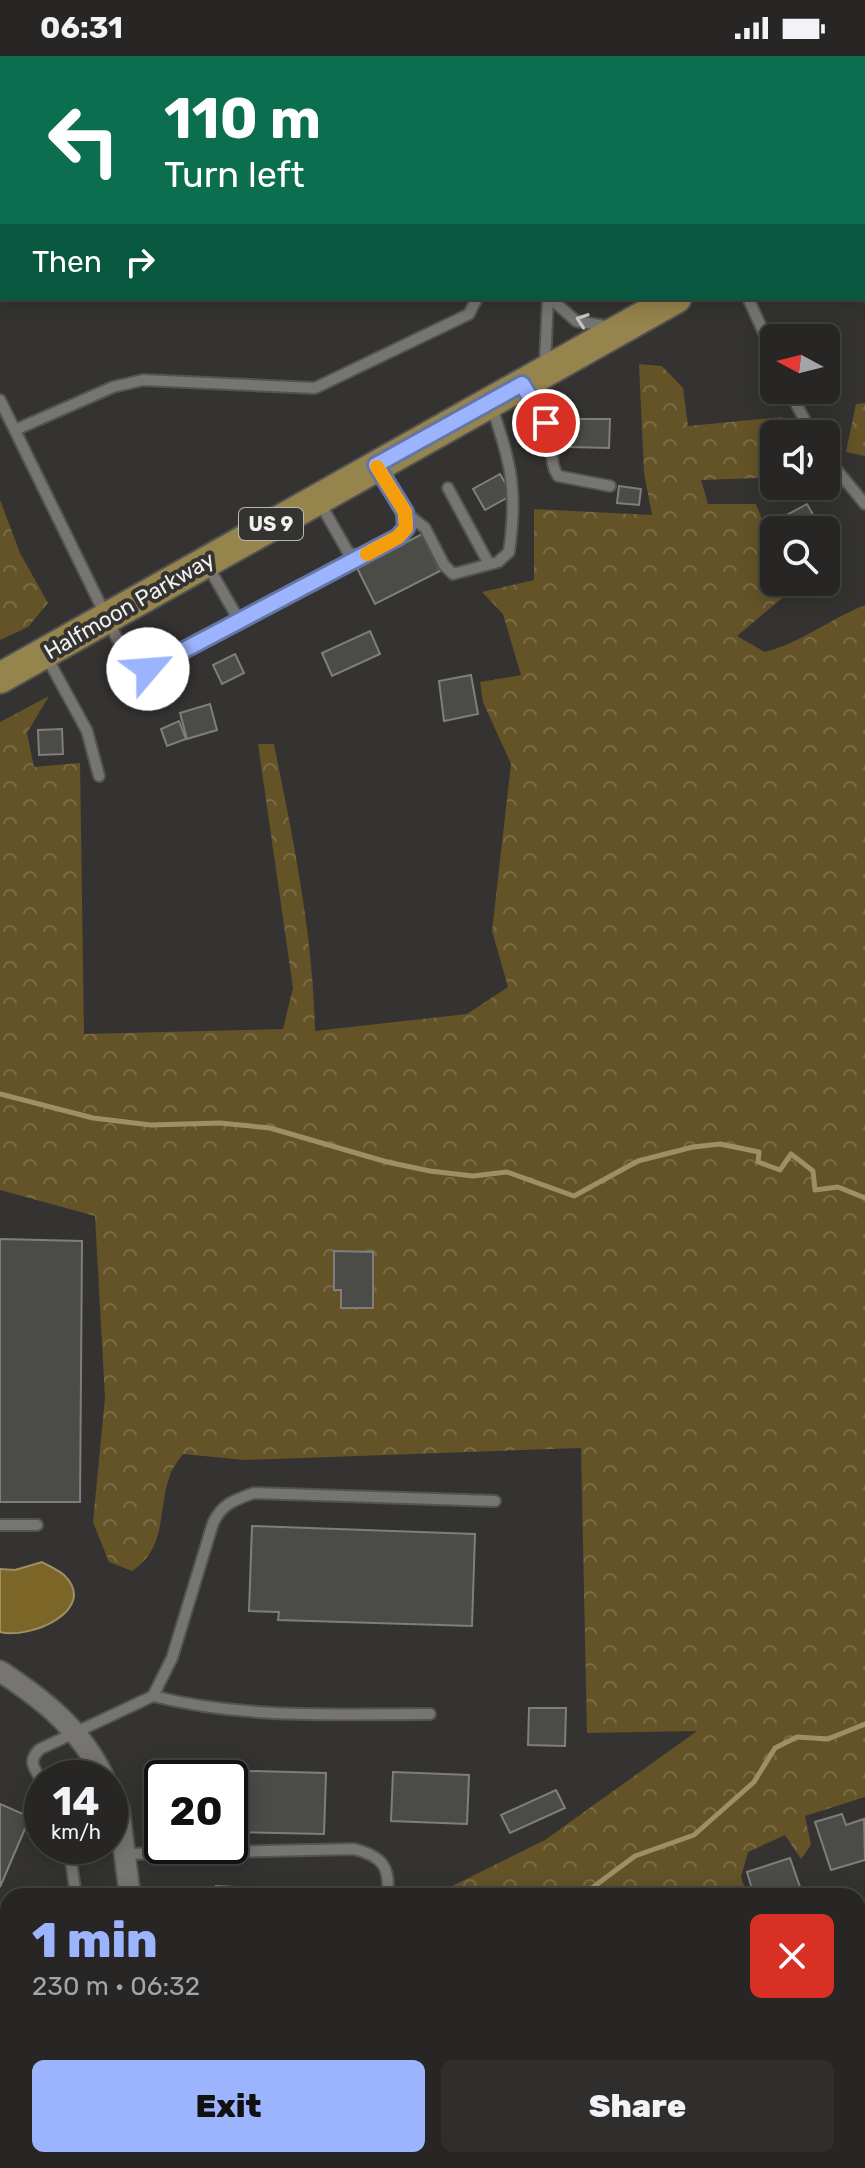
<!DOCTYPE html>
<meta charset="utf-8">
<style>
:root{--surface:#272625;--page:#2f2e2d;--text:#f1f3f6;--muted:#a4a5a7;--line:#434342;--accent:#9cb4fd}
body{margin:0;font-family:Rubik,sans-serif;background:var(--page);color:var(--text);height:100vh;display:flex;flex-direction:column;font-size:30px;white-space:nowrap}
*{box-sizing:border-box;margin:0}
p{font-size:26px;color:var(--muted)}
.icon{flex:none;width:44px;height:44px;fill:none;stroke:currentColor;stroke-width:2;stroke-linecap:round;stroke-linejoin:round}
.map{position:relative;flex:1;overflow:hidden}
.side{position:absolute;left:0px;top:1832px;width:866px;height:280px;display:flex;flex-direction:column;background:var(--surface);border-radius:24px 24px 0 0;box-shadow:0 4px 20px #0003,0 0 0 2px var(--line)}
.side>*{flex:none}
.banner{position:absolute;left:0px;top:0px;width:866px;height:244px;box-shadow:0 4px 20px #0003,0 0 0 2px var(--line);background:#0b6e4f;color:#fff;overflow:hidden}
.needle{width:52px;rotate:277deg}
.tools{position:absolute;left:760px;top:268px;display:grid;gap:16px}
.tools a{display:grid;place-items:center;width:80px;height:80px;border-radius:12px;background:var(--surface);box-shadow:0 4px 20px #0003,0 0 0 2px var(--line);font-size:40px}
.speed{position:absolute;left:24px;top:1704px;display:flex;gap:16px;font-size:40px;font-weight:700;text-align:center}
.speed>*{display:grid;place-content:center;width:104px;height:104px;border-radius:50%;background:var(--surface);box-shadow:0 4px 20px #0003,0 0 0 2px var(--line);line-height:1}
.speed small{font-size:20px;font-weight:400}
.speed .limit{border:4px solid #111;border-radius:12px;background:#fff;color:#111}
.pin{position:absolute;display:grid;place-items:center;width:68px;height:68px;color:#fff;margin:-34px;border:4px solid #fff;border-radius:50%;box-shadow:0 2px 8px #0007}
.me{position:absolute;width:88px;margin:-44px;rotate:63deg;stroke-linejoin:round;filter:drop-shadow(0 0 6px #0008)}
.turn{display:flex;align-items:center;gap:28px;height:168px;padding:0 32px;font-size:36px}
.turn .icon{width:104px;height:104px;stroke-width:2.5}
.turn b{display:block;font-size:56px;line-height:68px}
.then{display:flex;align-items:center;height:76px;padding:0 32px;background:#0003;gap:16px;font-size:30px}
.round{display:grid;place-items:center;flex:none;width:84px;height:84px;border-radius:12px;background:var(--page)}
.head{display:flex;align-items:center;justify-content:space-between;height:136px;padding:0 32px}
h1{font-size:48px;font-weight:800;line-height:60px;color:var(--accent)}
.cta{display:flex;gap:16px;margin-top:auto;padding:16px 32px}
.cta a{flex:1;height:92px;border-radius:12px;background:var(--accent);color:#111;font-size:32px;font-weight:800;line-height:92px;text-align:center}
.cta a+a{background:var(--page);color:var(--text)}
.status{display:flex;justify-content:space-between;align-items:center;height:56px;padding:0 40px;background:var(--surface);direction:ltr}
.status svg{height:22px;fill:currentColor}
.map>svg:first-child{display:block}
</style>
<div class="status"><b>06:31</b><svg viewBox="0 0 49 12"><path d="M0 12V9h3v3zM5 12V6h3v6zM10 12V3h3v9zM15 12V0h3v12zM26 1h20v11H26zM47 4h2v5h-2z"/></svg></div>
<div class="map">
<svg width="865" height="2112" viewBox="0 0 865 2112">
<defs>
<pattern id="forest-crowns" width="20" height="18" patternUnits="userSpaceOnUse" patternTransform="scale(2)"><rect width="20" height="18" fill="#635327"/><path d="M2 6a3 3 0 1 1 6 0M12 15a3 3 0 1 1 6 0" fill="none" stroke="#7a6c47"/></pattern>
</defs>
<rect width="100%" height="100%" fill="#343331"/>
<g fill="url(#forest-crowns)">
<path d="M639 308 662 310 683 332 688 370 782 361 790 378H774V418L759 422 701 424 708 448H756L774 495V526H785L788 537 737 580 765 596C802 586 830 563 865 549V1741L805 1760 811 1789 801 1803 785 1779 748 1796 741 1821 745 1834 739 1840C715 1840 697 1833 673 1834L669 1840H432L545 1784 697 1675 587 1677 581 1392 245 1404 183 1398C179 1404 172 1412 170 1419 157 1455 168 1491 132 1515L109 1506 93 1466 105 1341 95 1160 0 1134V666L49 640 27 677 34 711 80 707 84 978 283 973 293 932 258 688H274C293 783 313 877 315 975L467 958 508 931 492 875 511 708 483 646 480 626 521 619 503 558 482 536 534 524V453L652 459 644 417Z"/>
<path d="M865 347V400L846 396 856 348Z"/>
<path d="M0 444 20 497 48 547 28 571 0 584Z"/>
<path d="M217 2104H434L429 2112H211Z"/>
</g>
<path fill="#7b6627" stroke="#9e9063" stroke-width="2" d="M42 1506C49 1510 58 1514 64 1519 100 1554 29 1584 0 1576V1513L15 1514Z"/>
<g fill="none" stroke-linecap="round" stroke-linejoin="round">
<g stroke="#9e9063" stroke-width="5">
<path d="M0 1038 93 1062 151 1069 220 1067 270 1072 387 1106 430 1115 473 1120 507 1116 574 1140 638 1105 693 1091 720 1088 759 1096 758 1106 780 1114 791 1098 813 1115 815 1134 838 1131 865 1142"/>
<path d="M581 1840 635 1800 694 1779 754 1726 775 1692 797 1681 828 1683 865 1668"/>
<path d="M211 2112 217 2104"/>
</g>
</g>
<g fill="#4b4b48" stroke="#7f7e7c" stroke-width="2">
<path d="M0 0H326L2 2 0 141Z"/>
<path d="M811 0H865V38L864 2Z"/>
<path d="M570 363H610L609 392 570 391Z"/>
<path d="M500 418 512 439 485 454 473 433Z"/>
<path d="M619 430 641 433 639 449 617 447Z"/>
<path d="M807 448 820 471 774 475 770 468Z"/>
<path d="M422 478 440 515 375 548 357 512Z"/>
<path d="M370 575 380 598 332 620 322 597Z"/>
<path d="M235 598 244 617 222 628 213 609Z"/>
<path d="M471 619 478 658 444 665 439 625Z"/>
<path d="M210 648 217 674 187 683 180 657Z"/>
<path d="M179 665 186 683 167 690 161 673Z"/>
<path d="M62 673 63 698 39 699 38 674Z"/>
<path d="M0 1183 82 1185 80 1446H0Z"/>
<path d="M334 1195 373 1196V1252H341V1234H334Z"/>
<path d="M252 1470 475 1478 472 1570 278 1564 279 1556 249 1555Z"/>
<path d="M529 1652H566L565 1690 528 1689Z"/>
<path d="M211 1714 326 1717 324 1778 230 1776V1722H210Z"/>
<path d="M393 1716 469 1719 467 1768 391 1765Z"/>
<path d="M556 1734 565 1752 510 1777 501 1759Z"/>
<path d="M0 1748 30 1761 0 1831Z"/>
<path d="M842 1758 846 1769 864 1763 865 1804 831 1814 815 1766Z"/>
<path d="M790 1802 800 1831 774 1840H754L747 1816Z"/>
<path d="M216 1830 292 1834V1840H216Z"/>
<path d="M865 1970V2007L858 2010V1974Z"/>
<path d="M471 2104H509L505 2112H467Z"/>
</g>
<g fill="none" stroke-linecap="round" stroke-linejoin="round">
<defs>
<g id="service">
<path d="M447 0 448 2"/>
<path d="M561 0V2"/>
<path d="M351 2 355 0"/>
<path d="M864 74 865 73"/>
<path d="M864 114 865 115"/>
<path d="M0 168 2 167"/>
<path d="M550 242 576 265 611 271"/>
<path d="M748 242 774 299"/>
<path d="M545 308 548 242"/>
<path d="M523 330C533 346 548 363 551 382 554 397 549 407 558 420L610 430"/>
<path d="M789 334 812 378"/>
<path d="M0 344 131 611 137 615 148 613 240 566"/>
<path d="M15 374 113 331 143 324 315 332 469 258 477 242"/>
<path d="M826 401 865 448"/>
<path d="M448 432 489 508"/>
<path d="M320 447 348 496C365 507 395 486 406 472L405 456 378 413"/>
<path d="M405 456 425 472 444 509 453 518 498 506 509 496C518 432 511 409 491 348"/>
<path d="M208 510 240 566 361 501"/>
<path d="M45 598 87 675 99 720"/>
<path d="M0 1469H37"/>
<path d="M153 1640C243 1663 337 1658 430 1658"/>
<path d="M42 1725C34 1712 27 1705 40 1693L153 1640 172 1602 213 1467C222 1448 234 1444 254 1437L495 1445"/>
<path d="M69 1790 76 1840"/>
<path d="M126 1798 354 1793C382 1800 391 1811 387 1840"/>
<path d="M0 2003 8 1996"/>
<path d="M28 2112 49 2104"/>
</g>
<g id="minor">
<path d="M0 1615C44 1644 81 1673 104 1722"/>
<path d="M110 1735 119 1753 130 1840"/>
<path d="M858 1870 865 1868"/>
<path d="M858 1894 865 1892"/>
<path d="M0 2065 8 2060"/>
<path d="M577 2112 581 2104"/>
<path d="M598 2112 603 2104"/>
</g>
<g id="primary">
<path d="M864 137 865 136"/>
<path d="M0 622 676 242"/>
</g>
</defs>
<use href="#service" stroke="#535351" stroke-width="14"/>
<use href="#minor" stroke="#535351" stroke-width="24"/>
<use href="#primary" stroke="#535351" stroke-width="34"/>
<use href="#service" stroke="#767572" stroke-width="10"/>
<use href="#minor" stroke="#767572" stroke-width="20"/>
<use href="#primary" stroke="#96844d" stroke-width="30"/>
</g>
<defs><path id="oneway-chevron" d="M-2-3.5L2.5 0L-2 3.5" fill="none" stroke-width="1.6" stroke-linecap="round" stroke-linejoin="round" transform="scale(2)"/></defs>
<use stroke="#c6c6c3" href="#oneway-chevron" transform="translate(582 264) rotate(-161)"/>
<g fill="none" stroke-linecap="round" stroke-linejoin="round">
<defs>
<path id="route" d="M148 613 398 481 406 472 405 456 376 409 522 328 546 367"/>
</defs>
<use href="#route" stroke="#6575a4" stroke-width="20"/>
<use href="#route" stroke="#9cb4fd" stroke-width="14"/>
<path stroke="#f59e0b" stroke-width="14" d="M367 498 398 481 406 472 405 456 377 411"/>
</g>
<g text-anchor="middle" stroke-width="8" stroke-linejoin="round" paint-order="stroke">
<rect fill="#343331" stroke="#b8b8b6" stroke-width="2" x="239" y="452" width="64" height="32" rx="6"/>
<g font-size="20" font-weight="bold" fill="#f1f1ef">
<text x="271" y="475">US 9</text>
</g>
<g font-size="22" fill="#f1f1ef" stroke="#343331">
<text transform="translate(129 549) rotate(-30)" y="8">Halfmoon Parkway</text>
</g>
</g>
</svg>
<div class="tools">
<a><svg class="needle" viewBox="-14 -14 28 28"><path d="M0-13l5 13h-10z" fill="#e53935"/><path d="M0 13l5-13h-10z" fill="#a4a5a7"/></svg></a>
<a><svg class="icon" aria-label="sound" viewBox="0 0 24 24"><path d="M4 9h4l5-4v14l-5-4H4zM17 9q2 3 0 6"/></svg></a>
<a><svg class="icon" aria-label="search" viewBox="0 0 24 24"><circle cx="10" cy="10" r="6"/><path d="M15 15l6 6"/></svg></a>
</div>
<div class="speed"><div>14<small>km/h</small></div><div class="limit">20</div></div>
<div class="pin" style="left:546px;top:367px;background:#d93025"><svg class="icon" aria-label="arrive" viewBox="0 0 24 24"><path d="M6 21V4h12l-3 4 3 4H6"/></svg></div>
<svg class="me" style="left:148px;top:613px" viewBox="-20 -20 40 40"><circle r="19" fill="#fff"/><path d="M0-13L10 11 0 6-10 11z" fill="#9cb4fd"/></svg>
<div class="banner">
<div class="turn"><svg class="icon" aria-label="left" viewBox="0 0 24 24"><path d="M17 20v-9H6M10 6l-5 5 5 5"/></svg><div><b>110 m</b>Turn left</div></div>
<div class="then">Then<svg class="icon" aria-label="right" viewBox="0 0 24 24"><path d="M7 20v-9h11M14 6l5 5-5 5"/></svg></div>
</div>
<section class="side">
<div class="head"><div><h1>1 min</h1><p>230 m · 06:32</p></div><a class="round" style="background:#d93025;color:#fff"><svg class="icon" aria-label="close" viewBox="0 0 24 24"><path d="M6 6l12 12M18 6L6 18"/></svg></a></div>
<div class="cta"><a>Exit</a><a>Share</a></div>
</section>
</div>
